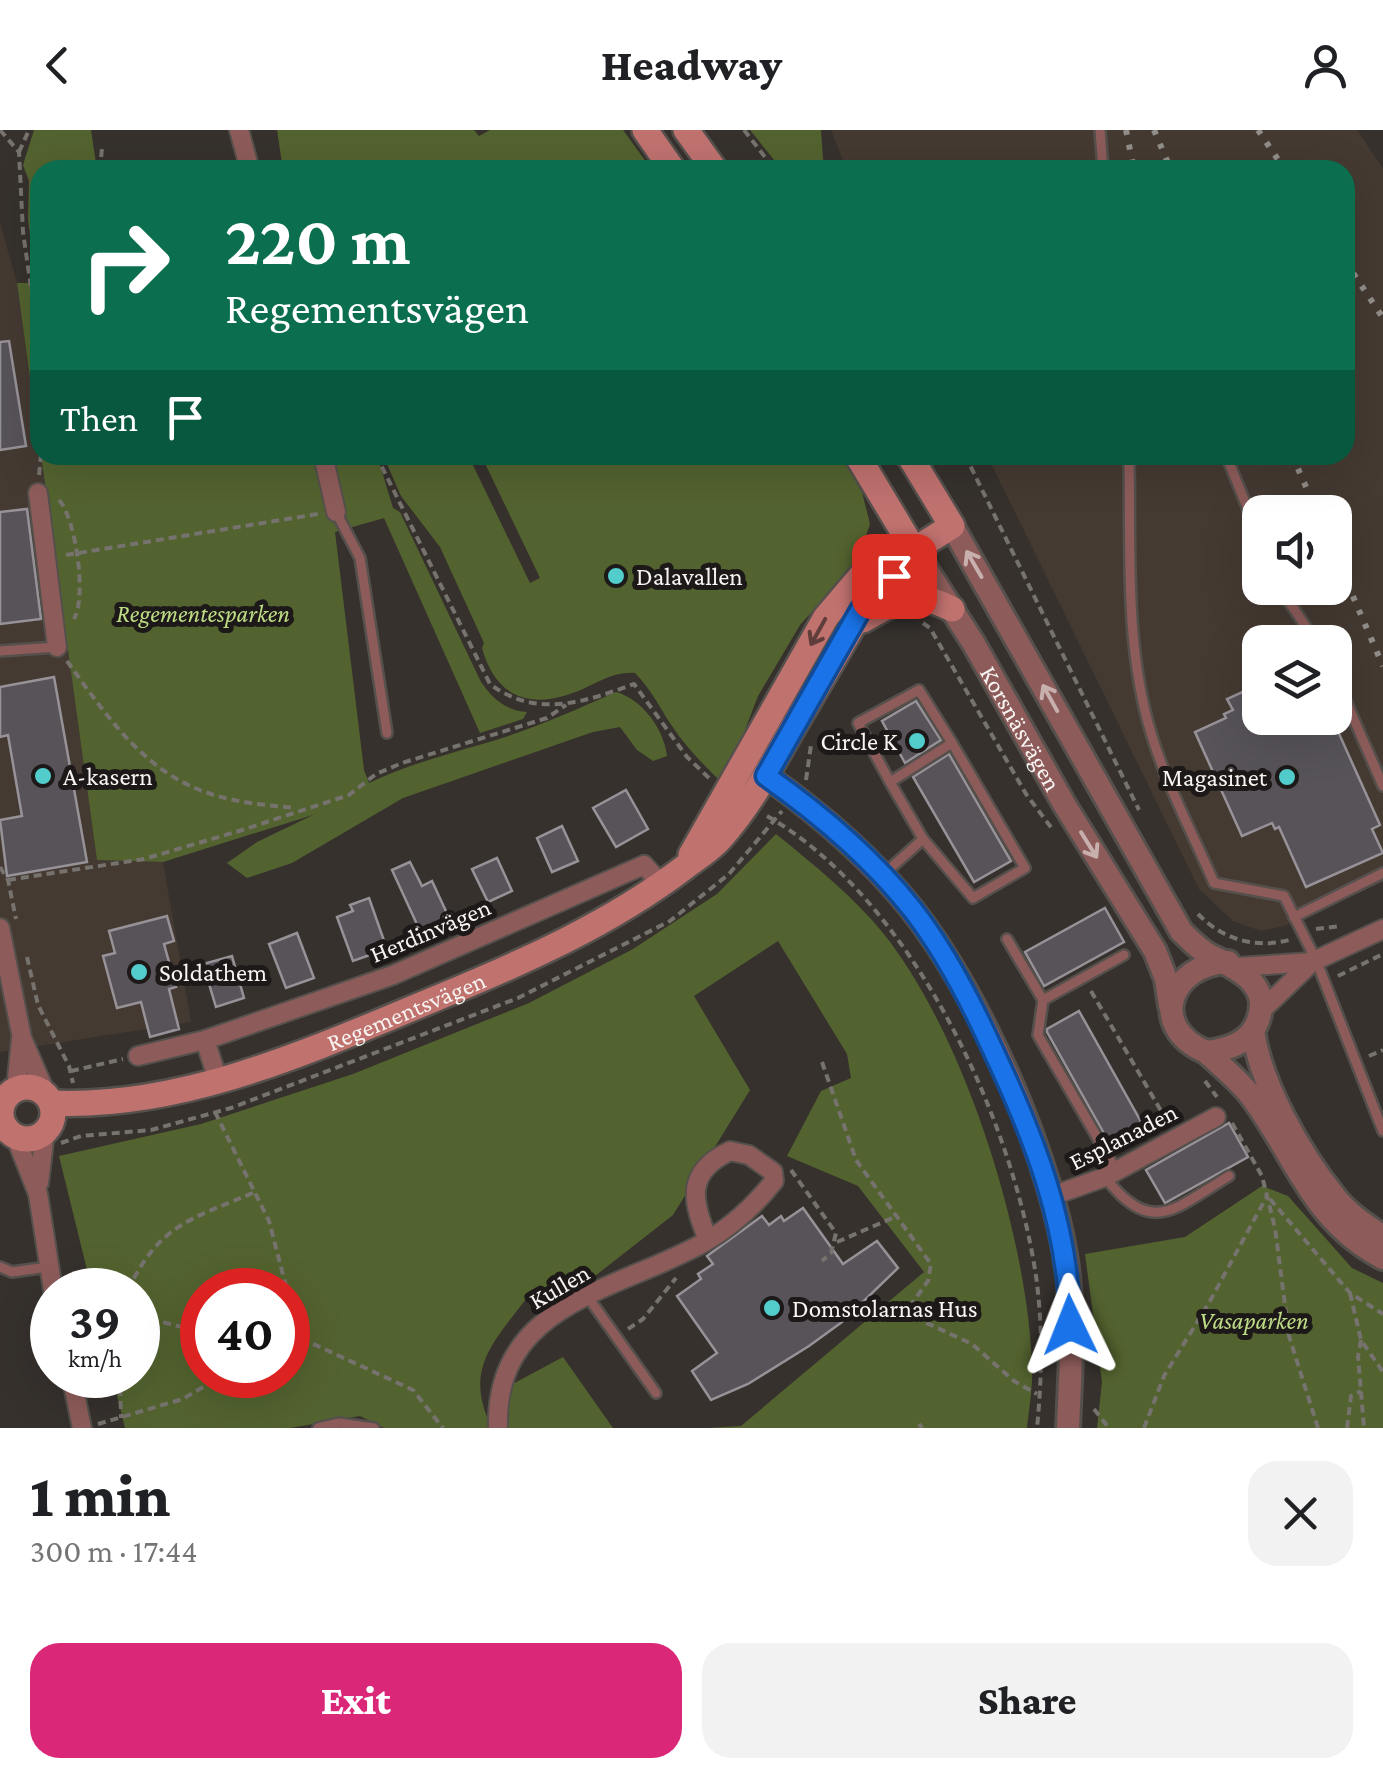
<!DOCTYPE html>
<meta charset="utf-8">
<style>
:root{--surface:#fff;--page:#f2f2f2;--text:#202124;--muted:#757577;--accent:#db2777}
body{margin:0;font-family:"Crimson Pro",serif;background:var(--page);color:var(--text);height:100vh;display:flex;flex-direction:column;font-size:38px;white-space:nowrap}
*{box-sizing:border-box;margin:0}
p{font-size:32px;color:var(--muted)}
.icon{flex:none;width:55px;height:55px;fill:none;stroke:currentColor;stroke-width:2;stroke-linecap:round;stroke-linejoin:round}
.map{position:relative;height:1298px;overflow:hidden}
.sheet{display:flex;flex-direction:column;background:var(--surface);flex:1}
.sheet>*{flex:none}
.hud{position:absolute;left:30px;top:30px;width:1325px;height:305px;border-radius:30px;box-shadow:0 10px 40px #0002;background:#0b6e4f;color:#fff;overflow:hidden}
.fabs{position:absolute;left:1242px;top:365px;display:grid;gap:20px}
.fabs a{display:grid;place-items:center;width:110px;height:110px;border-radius:20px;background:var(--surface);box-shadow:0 10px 40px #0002;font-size:50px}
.speed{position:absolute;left:30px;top:1138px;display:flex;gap:20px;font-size:50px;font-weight:700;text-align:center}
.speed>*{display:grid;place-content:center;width:130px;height:130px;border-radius:50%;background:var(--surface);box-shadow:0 10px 40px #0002;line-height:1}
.speed small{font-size:25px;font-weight:400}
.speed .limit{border:15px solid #d22;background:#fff;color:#111}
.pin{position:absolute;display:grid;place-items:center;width:85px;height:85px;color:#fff;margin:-42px;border-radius:20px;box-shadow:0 5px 15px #0006}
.me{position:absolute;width:110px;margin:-55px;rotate:358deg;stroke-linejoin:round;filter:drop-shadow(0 0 8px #0008)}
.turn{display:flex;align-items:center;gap:35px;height:210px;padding:0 30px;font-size:45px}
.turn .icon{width:130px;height:130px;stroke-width:2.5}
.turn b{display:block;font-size:70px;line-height:85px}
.then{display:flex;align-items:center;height:95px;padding:0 30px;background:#0003;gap:20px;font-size:38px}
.round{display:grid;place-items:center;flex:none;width:105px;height:105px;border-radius:30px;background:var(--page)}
.overview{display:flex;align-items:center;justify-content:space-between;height:170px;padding:0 30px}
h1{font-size:60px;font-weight:800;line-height:75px}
.button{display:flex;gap:20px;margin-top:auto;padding:20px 30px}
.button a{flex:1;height:115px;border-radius:30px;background:var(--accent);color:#fff;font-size:40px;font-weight:800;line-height:115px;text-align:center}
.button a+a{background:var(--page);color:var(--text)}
header{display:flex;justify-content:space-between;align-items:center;height:130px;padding:0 30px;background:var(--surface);font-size:45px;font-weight:800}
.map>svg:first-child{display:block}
</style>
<header><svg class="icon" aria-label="back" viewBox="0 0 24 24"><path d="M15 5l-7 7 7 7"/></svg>Headway<svg class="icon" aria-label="person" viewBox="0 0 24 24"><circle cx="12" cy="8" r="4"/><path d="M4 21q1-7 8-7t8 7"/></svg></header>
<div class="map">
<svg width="1383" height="1298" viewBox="0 0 1383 1298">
<rect width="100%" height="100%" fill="#36312d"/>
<g fill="#443a32" fill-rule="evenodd">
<path d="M831 0H1357L1383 39V752L1284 796 1261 801 1233 791 1199 759 987 325H1345V40H847ZM1260 382H1335V458H1260ZM1260 512H1335V588H1260Z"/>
<path d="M0 93 17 153 97 729 163 732 191 892 0 922Z"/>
</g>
<g fill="#53632f" fill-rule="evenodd">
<path d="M34 0H91L97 40H40V320L17 153H36L28 89 29 51 23 35Z"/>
<path d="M277 0H474L479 6 490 0H623L652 40H283Z"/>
<path d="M750 0H821L823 29 829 40H782Z"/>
<path d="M41 325H377L393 378 400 382 481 552C493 569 505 580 527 582L523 589 480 603 384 388 335 402 364 640 369 653C405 636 441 626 479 615 526 602 571 582 616 562 642 569 664 599 667 626L653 631 637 620 620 597 593 602 403 668 292 733 247 748 227 733 257 712 313 685 163 732 97 730Z"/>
<path d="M383 325H468L530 453 540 448 481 325H841L862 362 870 394 865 409 849 441 800 495 758 566 725 652 720 651C703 634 685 616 672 596 658 575 653 562 635 543 609 541 592 558 567 565 522 579 494 561 482 518L484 513 440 417 401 366Z"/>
<path d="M776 704C813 734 853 766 883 803 965 905 1028 1107 1032 1237 1033 1257 1029 1278 1027 1298H708L741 1296 924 1142 858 1056 787 1026 821 961 851 948 847 924 778 811 694 866 750 960 673 1085 586 1153 529 1165C495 1211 462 1238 492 1298H384L360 1286 290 1298H125L112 1245H138V1160H92L59 1026 201 994 353 944 529 873 633 819 717 764ZM202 1160H288V1245H202Z"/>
<path d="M1262 1056 1288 1066 1352 1138 1383 1153V1298H1097L1102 1252 1085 1124 1185 1107Z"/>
<path d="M563 1227 613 1298H508L505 1294 507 1257Z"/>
</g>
<g fill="#575359" stroke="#969298" stroke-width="2.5">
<path d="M9 211 26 316 0 320V212Z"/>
<path d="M27 379 41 489 0 494V382Z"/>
<path d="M54 547 87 732 7 746 0 690 22 686 8 605 0 607V557Z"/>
<path d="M1260 554V588H1332L1380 695 1372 699 1383 723 1306 757 1279 697 1275 699 1272 693 1242 706 1195 602 1226 588 1224 584 1233 580 1227 569Z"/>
<path d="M916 571 941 610 905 633 882 591Z"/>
<path d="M949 624 1011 731 974 752 913 647Z"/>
<path d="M626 660 648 699 616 717 593 678Z"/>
<path d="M562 696 578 731 552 742 537 708Z"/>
<path d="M497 728 512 761 488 772 472 739Z"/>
<path d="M410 732 422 756 432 751 450 790 421 803 392 740Z"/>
<path d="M369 768 387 819 353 831 337 787 353 781 350 775Z"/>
<path d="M1105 778 1124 812 1044 856 1025 822Z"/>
<path d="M167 786 174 811 164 814 176 857 169 859 179 899 150 907 141 872 117 878 103 826 115 823 109 801Z"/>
<path d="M297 803 314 848 286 858 269 814Z"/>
<path d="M232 826 244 868 216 877 203 834Z"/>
<path d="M1079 881 1144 997 1111 1016 1047 902V899Z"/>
<path d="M1229 993 1248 1027 1165 1073 1146 1040Z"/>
<path d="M803 1078 843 1134 877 1111 898 1138 842 1192 809 1216 748 1254 711 1270 692 1241 717 1223 677 1166 701 1149 698 1144 713 1134 707 1126 762 1086 769 1095 781 1086 784 1091Z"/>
</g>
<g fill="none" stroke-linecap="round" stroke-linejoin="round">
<defs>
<g id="service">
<path d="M1100 0 1103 40"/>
<path d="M1129 325C1131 416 1124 514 1151 603 1166 654 1193 704 1214 753L1284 766 1316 830 1383 1001"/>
<path d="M1226 325 1260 409"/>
<path d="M336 382 360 428 387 603"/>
<path d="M1280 458 1316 512"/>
<path d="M0 521 57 517"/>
<path d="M1335 546 1383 656"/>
<path d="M923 709 973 768 1025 738 952 613"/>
<path d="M884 744 923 709 890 652 952 613 919 560 858 593 890 652"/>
<path d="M1294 787 1383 743"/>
<path d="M1007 809 1043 870"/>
<path d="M1116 1040 1038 905 1043 870 1124 825"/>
<path d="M1105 1047C1152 1108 1175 1078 1229 1046"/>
<path d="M0 1137 12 1142 48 1137"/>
<path d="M588 1167 656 1263"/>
<path d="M318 1298 339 1293 374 1298"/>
</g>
<g id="minor">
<path d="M239 0 250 40"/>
<path d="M323 325 336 382"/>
<path d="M38 363 57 517"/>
<path d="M0 798 22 908 47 966"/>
<path d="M1237 837 1312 832"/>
<path d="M1260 882 1312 832 1383 799"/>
<path d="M205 910 218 950"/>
<path d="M138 926 205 910 393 845 644 735 662 755"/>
<path d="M16 959 21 909"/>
<path d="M15 1006 38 1064 53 1160"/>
<path d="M39 1053 45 1002"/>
<path d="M1052 1066 1105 1047 1216 987"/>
<path d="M71 1245 82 1298"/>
<path d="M498 1298C494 1172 618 1161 705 1112 731 1097 755 1075 774 1051L773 1042 749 1025 730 1021C685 1042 692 1071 708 1110"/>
</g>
<g id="tertiary">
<path d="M952 396 1181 801C1190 810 1199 820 1211 826 1238 839 1273 855 1257 893 1249 913 1226 920 1206 922 1147 897 1170 834 1228 832"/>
<path id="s1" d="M914 420 974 514 1064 674 1155 821 1166 849 1170 875"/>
<path d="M766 646C820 684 870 727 911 778 980 864 1056 1037 1068 1146 1074 1196 1070 1248 1068 1298"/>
<path d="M1253 900C1260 954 1301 1025 1335 1067 1348 1084 1366 1095 1383 1107"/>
<path d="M1206 922C1221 936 1238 949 1251 966 1296 1026 1311 1090 1383 1128"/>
</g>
<g id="secondary">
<path d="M645 0 673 40"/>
<path d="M686 0 715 40"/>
<path d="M857 325 914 420"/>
<path d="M863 490C898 470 913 459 952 479"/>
<path d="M691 725 826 487 878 426 898 418 914 420 952 396 909 325"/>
<circle cx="27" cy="983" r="26"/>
<path id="s2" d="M51 973C186 979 316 918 437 868 524 832 610 794 685 737 697 728 710 720 720 709 749 677 770 638 791 601 814 562 838 522 860 483 873 459 900 444 914 420"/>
</g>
</defs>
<use href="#service" stroke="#55504c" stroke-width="14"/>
<use href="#minor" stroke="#55504c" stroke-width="22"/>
<use href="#tertiary" stroke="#55504c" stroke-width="28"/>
<use href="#secondary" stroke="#55504c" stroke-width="30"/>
<g stroke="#76726e" stroke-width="4" stroke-dasharray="8 5" stroke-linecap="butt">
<path d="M0 0 19 22 23 102 40 221"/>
<path d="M744 0 775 40"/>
<path d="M19 22 29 0"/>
<path d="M100 40 102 18"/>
<path d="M376 325 490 554C536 589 585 572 634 554L687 627 709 648"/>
<path d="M965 325 1139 680"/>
<path d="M39 345 41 325"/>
<path d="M59 370C76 389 87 467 74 489"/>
<path d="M66 425 318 384"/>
<path d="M923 493 930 498 1026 664 1053 700"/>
<path d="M67 531C106 585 144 643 211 664 238 673 267 675 295 678"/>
<path d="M806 650 811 615"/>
<path d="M767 686C912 769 1012 987 1036 1146 1043 1196 1042 1248 1037 1298"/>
<path d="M0 737 8 750 16 789"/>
<path d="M8 750 144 729 239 701 349 665 376 644 402 633 547 588 566 575"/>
<path d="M1198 784C1222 809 1255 819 1289 810"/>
<path d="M1316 799 1341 796"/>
<path d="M27 827 38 875 69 936 73 953"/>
<path d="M1338 846 1383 824"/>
<path d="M1091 861 1167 991"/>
<path d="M1369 926 1383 920"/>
<path d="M822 932 856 1030 931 1134 928 1151 905 1183 972 1214 1014 1251 1037 1264"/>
<path d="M71 941 123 929"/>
<path d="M1205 951 1217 967"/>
<path d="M215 982 269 1091 287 1160"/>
<path d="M1232 993 1262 1046 1275 1098 1289 1206 1318 1298"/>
<path d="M61 1013 81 1006 151 1000 231 978 518 868 670 791 729 744 782 681"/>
<path d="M791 1040 836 1103 831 1123 822 1131"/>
<path d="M1270 1069 1350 1163 1383 1184"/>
<path d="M837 1112 897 1086"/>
<path d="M70 1154 82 1160"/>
<path d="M128 1160C160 1093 192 1089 255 1062"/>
<path d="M288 1162 307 1211"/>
<path d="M1350 1163 1361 1210 1383 1242"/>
<path d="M138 1186 202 1202"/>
<path d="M628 1199 643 1189 676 1148"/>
<path d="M288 1208 307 1211 413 1260 443 1298"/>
<path d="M1361 1210 1358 1227 1364 1298"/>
<path d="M120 1245 121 1288"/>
<path d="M1094 1279 1109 1298"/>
<path d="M98 1294 183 1269 223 1245"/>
<path d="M919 1294 922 1298"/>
<path d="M1144 1298 1164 1246 1210 1171 1267 1066"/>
<path d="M1347 1298 1351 1266 1361 1261"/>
</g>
<use href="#service" stroke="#8d5c5a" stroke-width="9"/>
<use href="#minor" stroke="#8d5c5a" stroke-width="18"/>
<use href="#tertiary" stroke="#8d5c5a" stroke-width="22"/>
<use href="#secondary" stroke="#c0726f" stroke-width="25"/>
<g stroke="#918d89" stroke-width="6" stroke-dasharray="5 10" stroke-linecap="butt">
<path d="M1126 0 1134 40"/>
<path d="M1154 0 1171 40"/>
<path d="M1258 0 1285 40"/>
<path d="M1345 131 1383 188"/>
<path d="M1292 325 1317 382"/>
<path d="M1335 425 1383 536"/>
</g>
</g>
<defs><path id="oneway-shaft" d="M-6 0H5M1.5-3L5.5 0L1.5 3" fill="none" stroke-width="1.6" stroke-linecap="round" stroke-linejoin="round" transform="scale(2.5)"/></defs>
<g stroke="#c7b0ad">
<use href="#oneway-shaft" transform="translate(974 434) rotate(-120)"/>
<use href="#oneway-shaft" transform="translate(1050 568) rotate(-119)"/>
<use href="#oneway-shaft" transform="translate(1089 715) rotate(58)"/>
</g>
<use stroke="#5e3d3b" href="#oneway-shaft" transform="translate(818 502) rotate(119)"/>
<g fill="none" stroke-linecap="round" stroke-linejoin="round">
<defs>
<path id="route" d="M894 446 861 479 766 646C820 684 871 727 912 779 945 821 970 870 992 918 1034 1007 1069 1095 1070 1195"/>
</defs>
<use href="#route" stroke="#114b97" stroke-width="25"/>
<use href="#route" stroke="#1a73e8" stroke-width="18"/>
</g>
<g fill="#52cdcc" stroke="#1c1918" stroke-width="4">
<circle cx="616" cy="446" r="10"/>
<circle cx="917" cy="611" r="10"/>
<circle cx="43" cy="646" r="10"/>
<circle cx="1287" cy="647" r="10"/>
<circle cx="139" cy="842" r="10"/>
<circle cx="772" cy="1178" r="10"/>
</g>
<g text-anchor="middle" stroke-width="10" stroke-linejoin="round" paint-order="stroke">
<g font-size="25" fill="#f7f4f1" stroke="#1c1918" text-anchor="start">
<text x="636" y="455">Dalavallen</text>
<text x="897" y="620" text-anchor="end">Circle K</text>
<text x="63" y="655">A-kasern</text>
<text x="1267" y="656" text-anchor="end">Magasinet</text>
<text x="159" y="851">Soldathem</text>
<text x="792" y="1187">Domstolarnas Hus</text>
</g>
<g font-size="25" font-style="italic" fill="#bedb85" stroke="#1c1918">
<text x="203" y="492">Regementesparken</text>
<text x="1254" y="1199">Vasaparken</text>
</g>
<g font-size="25" fill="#f7f4f1" stroke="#1c1918">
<text dy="9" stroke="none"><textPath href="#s1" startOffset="208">Korsnäsvägen</textPath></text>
<text transform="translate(430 800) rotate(-23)" y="9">Herdinvägen</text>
<text dy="9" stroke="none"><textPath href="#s2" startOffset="370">Regementsvägen</textPath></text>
<text transform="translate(1123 1006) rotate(-27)" y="9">Esplanaden</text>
<text transform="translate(559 1156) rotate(-30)" y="9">Kullen</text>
</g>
</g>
</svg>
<div class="fabs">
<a><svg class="icon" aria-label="sound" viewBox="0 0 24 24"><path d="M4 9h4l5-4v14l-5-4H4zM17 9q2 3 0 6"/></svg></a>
<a><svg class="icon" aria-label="layers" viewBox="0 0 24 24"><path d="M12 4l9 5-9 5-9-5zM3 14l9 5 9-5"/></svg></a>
</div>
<div class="speed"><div>39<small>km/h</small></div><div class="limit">40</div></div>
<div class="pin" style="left:894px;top:446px;background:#d93025"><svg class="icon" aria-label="arrive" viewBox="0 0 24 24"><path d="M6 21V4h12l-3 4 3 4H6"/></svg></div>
<svg class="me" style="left:1070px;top:1195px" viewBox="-20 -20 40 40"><path d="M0-17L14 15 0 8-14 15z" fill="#1a73e8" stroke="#fff" stroke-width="4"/></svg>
<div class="hud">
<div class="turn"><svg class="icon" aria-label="right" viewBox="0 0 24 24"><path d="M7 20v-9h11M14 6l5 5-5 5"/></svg><div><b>220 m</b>Regementsvägen</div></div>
<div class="then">Then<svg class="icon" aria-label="arrive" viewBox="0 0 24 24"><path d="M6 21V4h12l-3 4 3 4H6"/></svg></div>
</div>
</div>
<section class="sheet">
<div class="overview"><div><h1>1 min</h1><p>300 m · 17:44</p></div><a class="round"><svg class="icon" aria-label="close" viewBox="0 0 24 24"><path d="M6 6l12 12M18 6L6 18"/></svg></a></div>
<div class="button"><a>Exit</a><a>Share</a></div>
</section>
